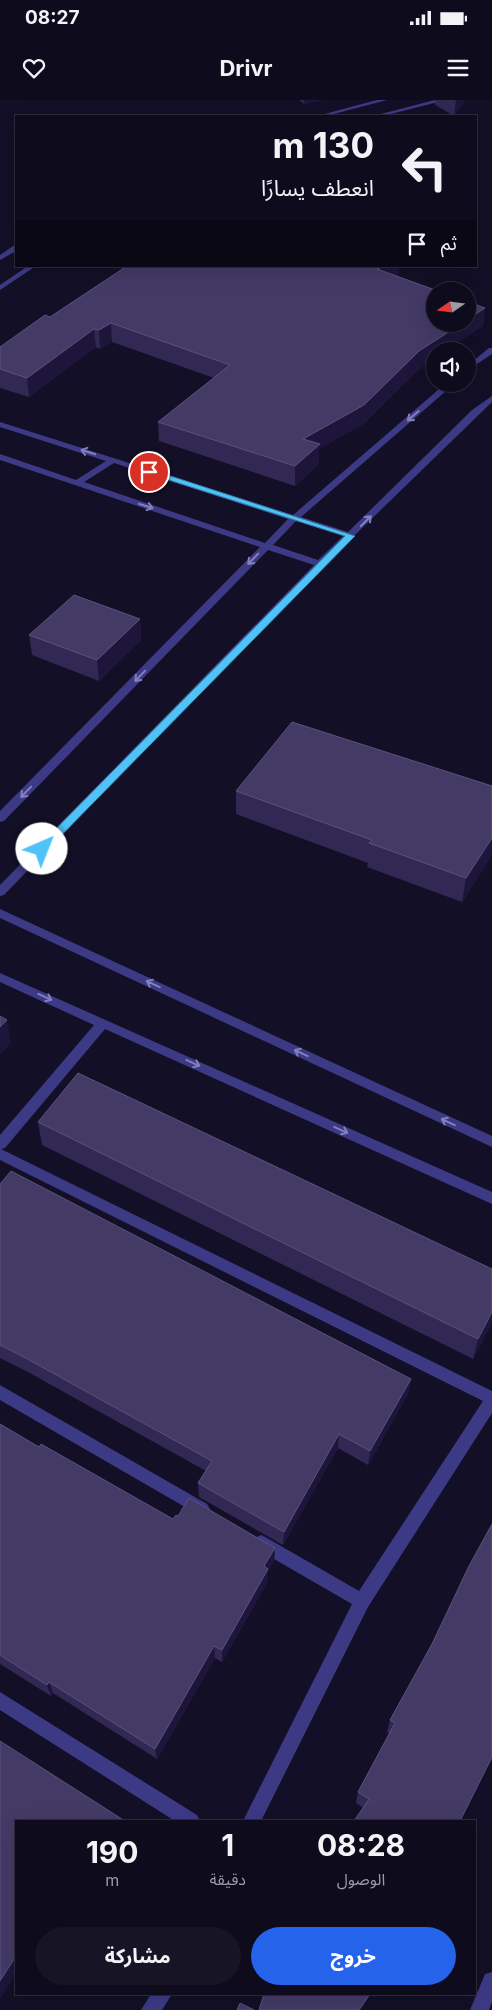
<!DOCTYPE html>
<html lang="ar">
<meta charset="utf-8">
<style>
:root{--surface:#0e0b1c;--page:#171425;--text:#f1f3f6;--muted:#9b9ba3;--line:#2e2b3b;--accent:#2563eb}
body{margin:0;font-family:Inter,"Noto Sans Arabic",sans-serif;background:var(--page);color:var(--text);direction:rtl;height:100vh;display:flex;flex-direction:column;font-size:19px;white-space:nowrap}
*{box-sizing:border-box;margin:0}
p{font-size:16px;color:var(--muted)}
.icon{flex:none;width:28px;height:28px;fill:none;stroke:currentColor;stroke-width:2;stroke-linecap:round;stroke-linejoin:round}
.map{position:relative;flex:1;overflow:hidden;direction:ltr}
.details{position:absolute;left:15px;top:1720px;width:461px;height:175px;display:flex;flex-direction:column;background:var(--surface);border-radius:0px;box-shadow:0 5px 20px #0002,0 0 0 1px var(--line);direction:rtl}
.details>*{flex:none}
.guide{position:absolute;left:15px;top:15px;width:462px;height:152px;border-radius:0px;box-shadow:0 5px 20px #0002,0 0 0 1px var(--line);direction:rtl;background:#0e0b1c;color:var(--text);overflow:hidden}
.needle{width:32px;rotate:256deg}
.fabs{position:absolute;left:426px;top:182px;display:grid;gap:10px}
.fabs a{display:grid;place-items:center;width:50px;height:50px;border-radius:50%;background:var(--surface);box-shadow:0 5px 20px #0002,0 0 0 1px var(--line);font-size:25px}
.pin{position:absolute;display:grid;place-items:center;width:42px;height:42px;color:#fff;margin:-21px;border:2px solid #fff;border-radius:50%;box-shadow:0 1px 5px #0007}
.me{position:absolute;width:55px;margin:-28px;rotate:44deg;stroke-linejoin:round;filter:drop-shadow(0 0 4px #0008)}
.turn{display:flex;align-items:center;gap:18px;height:105px;padding:0 20px;font-size:22px}
.turn .icon{width:65px;height:65px;stroke-width:2.5}
.turn b{display:block;font-size:35px;line-height:42px}
.then{display:flex;align-items:center;height:48px;padding:0 20px;background:#0003;gap:10px;font-size:19px}
.eta{display:flex;justify-content:space-evenly;align-items:center;height:85px;text-align:center}
.eta b{font-size:30px;font-weight:700;line-height:35px}
.action{display:flex;gap:10px;margin-top:auto;padding:10px 20px}
.action a{flex:1;height:58px;border-radius:30px;background:var(--accent);color:#fff;font-size:20px;font-weight:700;line-height:58px;text-align:center}
.action a+a{background:var(--page);color:var(--text)}
.status{display:flex;justify-content:space-between;align-items:center;height:35px;padding:0 25px;background:var(--surface);direction:ltr}
.status svg{height:14px;fill:currentColor}
header{display:flex;justify-content:space-between;align-items:center;height:65px;padding:0 20px;background:var(--surface);font-size:22px;font-weight:700}
.map>svg:first-child{display:block}
</style>
<div class="status"><b>08:27</b><svg viewBox="0 0 49 12"><path d="M0 12V9h3v3zM5 12V6h3v6zM10 12V3h3v9zM15 12V0h3v12zM26 1h20v11H26zM47 4h2v5h-2z"/></svg></div>
<header><svg class="icon" aria-label="menu" viewBox="0 0 24 24"><path d="M4 6h16M4 12h16M4 18h16"/></svg>Drivr<svg class="icon" aria-label="heart" viewBox="0 0 24 24"><path d="M12 20l-8-8c-3-5 5-10 8-4 3-6 11-1 8 4z"/></svg></header>
<div class="map">
<svg width="492" height="1910" viewBox="0 0 492 1910">
<rect width="100%" height="100%" fill="#130f26"/>
<g fill="none" stroke-linecap="round" stroke-linejoin="round">
<g fill="#3d3a85" fill-rule="evenodd">
<path d="M377 0H387L326 16H317Z"/>
<path d="M435 0H446L383 16H373Z"/>
<path d="M13 146H16V151L0 160V155Z"/>
<path d="M28 166H36L0 190V185Z"/>
<path d="M489 248H492V254L468 270V265Z"/>
<path d="M445 284H454L301 417 348 432 472 310 492 296V302L323 466 4 795 0 796V785L314 465 268 450 4 721 0 722V711L260 447 0 360V354L76 380 106 361 0 327V322L293 415ZM114 363 288 419 265 443 84 382ZM296 421 343 436 318 460 273 445Z"/>
<path d="M0 809 492 1036V1047L0 818Z"/>
<path d="M0 873 492 1092V1104L105 929 5 1048 1 1049 492 1291V1313L368 1507 261 1721H243L352 1504 255 1448 253 1443 255 1438 261 1435 267 1438 359 1491 483 1301 0 1060V1035L94 925 0 882Z"/>
<path d="M0 1285 207 1404 210 1409 207 1414 202 1416 197 1414 0 1300Z"/>
<path d="M0 1592 197 1715 200 1721H175L0 1610Z"/>
<path d="M492 1872V1902L489 1910H470L485 1874Z"/>
<path d="M151 1894H172L162 1910H141Z"/>
</g>
</g>
<g fill="#312854">
<path d="M299 0H322L304 4Z"/>
<path d="M435 0H465L454 16 435 5Z"/>
<path d="M127 166H399L398 177 485 208 483 226 435 251V258L418 270 363 324 319 349V364L295 386 159 341 158 322 214 278 112 242 100 249 96 247 29 297 0 288V247L50 217Z"/>
<path d="M140 519 141 540 99 581 32 555 29 535Z"/>
<path d="M492 686V755L462 802 367 767 368 763 236 714V691Z"/>
<path d="M38 1022 492 1169V1223L473 1259 42 1045Z"/>
<path d="M0 1084 411 1279 408 1294 368 1365 338 1348 283 1445 199 1397 198 1383 206 1371 26 1271 0 1258Z"/>
<path d="M0 1324 39 1347 173 1419 178 1416 275 1448 274 1461 268 1471V1481L222 1562 215 1558 157 1659 53 1593 51 1596 0 1564Z"/>
<path d="M432 1544 460 1721 363 1708 356 1703 358 1692 390 1634 387 1632 390 1620Z"/>
</g>
<g fill="#1d163a">
<path d="M304 0H322L304 4Z"/>
<path d="M456 0H465L454 16Z"/>
<path d="M384 166H399L398 177 377 169Z"/>
<path d="M485 208 483 226 445 251H435V258L418 270 363 324 319 349V364L295 386V366L303 339 419 251 461 224H468V219Z"/>
<path d="M111 223 112 242 100 249 99 230Z"/>
<path d="M94 229 96 247 29 297 27 278Z"/>
<path d="M140 519 141 540 99 581 97 560Z"/>
<path d="M492 738V755L462 802 466 778Z"/>
<path d="M7 920 11 943 0 955V927Z"/>
<path d="M492 1212V1223L473 1259 478 1239Z"/>
<path d="M411 1279 408 1294 368 1365 370 1351Z"/>
<path d="M339 1334 338 1348 283 1445 284 1432Z"/>
<path d="M275 1448 274 1461 268 1471V1481L222 1562V1550L264 1466Z"/>
<path d="M214 1546 215 1558 157 1659 155 1649Z"/>
<path d="M49 1582 53 1593 51 1596 47 1585Z"/>
<path d="M16 1856V1874L0 1899V1881Z"/>
<path d="M370 1894H371L361 1910H359Z"/>
</g>
<g fill="#433a66" stroke="#5a527e">
<path d="M127 166H384L377 169 438 191H435V224H461L419 251 364 305 303 339 320 344 295 366 158 322 230 265 111 223 99 230 94 229 27 278 0 269V247L45 215 50 217Z"/>
<path d="M468 202 485 208 468 219Z"/>
<path d="M74 495 140 519 97 560 29 535Z"/>
<path d="M292 622 492 686V738L466 778 369 743 372 740 236 691Z"/>
<path d="M0 916 7 920 0 927Z"/>
<path d="M78 973 492 1169V1212L478 1239 38 1022Z"/>
<path d="M11 1071 411 1279 370 1351 339 1334 284 1432 198 1383 212 1361 22 1256 0 1245V1084Z"/>
<path d="M0 1324 39 1347 41 1344 173 1419 176 1415 178 1416 189 1398 275 1448 264 1466 268 1469 222 1550 214 1546 155 1649 49 1582 47 1585 0 1555Z"/>
<path d="M492 1424V1657L460 1721H354L369 1699 358 1692 395 1623 390 1620 432 1544 469 1466Z"/>
<path d="M0 1641 125 1721H16V1856L0 1881Z"/>
<path d="M264 1894H370L359 1910H259Z"/>
<path d="M240 1903 254 1910H237Z"/>
</g>
<defs><path id="oneway-shaft" d="M-6 0H5M1.5-3L5.5 0L1.5 3" fill="none" stroke-width="1.6" stroke-linecap="round" stroke-linejoin="round" transform="scale(1.25)"/></defs>
<g stroke="#837fbc">
<use href="#oneway-shaft" transform="translate(413 316) rotate(139)"/>
<use href="#oneway-shaft" transform="translate(88 352) rotate(-162)"/>
<use href="#oneway-shaft" transform="translate(146 406) rotate(18)"/>
<use href="#oneway-shaft" transform="translate(366 421) rotate(-45)"/>
<use href="#oneway-shaft" transform="translate(253 459) rotate(134)"/>
<use href="#oneway-shaft" transform="translate(140 576) rotate(134)"/>
<use href="#oneway-shaft" transform="translate(26 692) rotate(134)"/>
<use href="#oneway-shaft" transform="translate(153 884) rotate(-155)"/>
<use href="#oneway-shaft" transform="translate(45 897) rotate(24)"/>
<use href="#oneway-shaft" transform="translate(301 953) rotate(-155)"/>
<use href="#oneway-shaft" transform="translate(193 963) rotate(24)"/>
<use href="#oneway-shaft" transform="translate(448 1022) rotate(-155)"/>
<use href="#oneway-shaft" transform="translate(341 1030) rotate(24)"/>
</g>
<path fill="#4fc3f7" stroke="#337fa1" d="M147 370H152L355 436 45 752H38V747L345 436 147 373Z"/>
</svg>
<div class="fabs">
<a><svg class="needle" viewBox="-14 -14 28 28"><path d="M0-13l5 13h-10z" fill="#e53935"/><path d="M0 13l5-13h-10z" fill="#9b9ba3"/></svg></a>
<a><svg class="icon" aria-label="sound" viewBox="0 0 24 24"><path d="M4 9h4l5-4v14l-5-4H4zM17 9q2 3 0 6"/></svg></a>
</div>
<div class="pin" style="left:149px;top:372px;background:#d93025"><svg class="icon" aria-label="arrive" viewBox="0 0 24 24"><path d="M6 21V4h12l-3 4 3 4H6"/></svg></div>
<svg class="me" style="left:42px;top:749px" viewBox="-20 -20 40 40"><circle r="19" fill="#fff"/><path d="M0-13L10 11 0 6-10 11z" fill="#4fc3f7"/></svg>
<div class="guide">
<div class="turn"><svg class="icon" aria-label="left" viewBox="0 0 24 24"><path d="M17 20v-9H6M10 6l-5 5 5 5"/></svg><div><b>130 m</b>انعطف يسارًا</div></div>
<div class="then">ثم<svg class="icon" aria-label="arrive" viewBox="0 0 24 24"><path d="M6 21V4h12l-3 4 3 4H6"/></svg></div>
</div>
<section class="details">
<div class="eta">
<div><b>08:28</b><p>الوصول</p></div>
<div><b>1</b><p>دقيقة</p></div>
<div><b>190</b><p>m</p></div>
</div>
<div class="action"><a>خروج</a><a>مشاركة</a></div>
</section>
</div>
